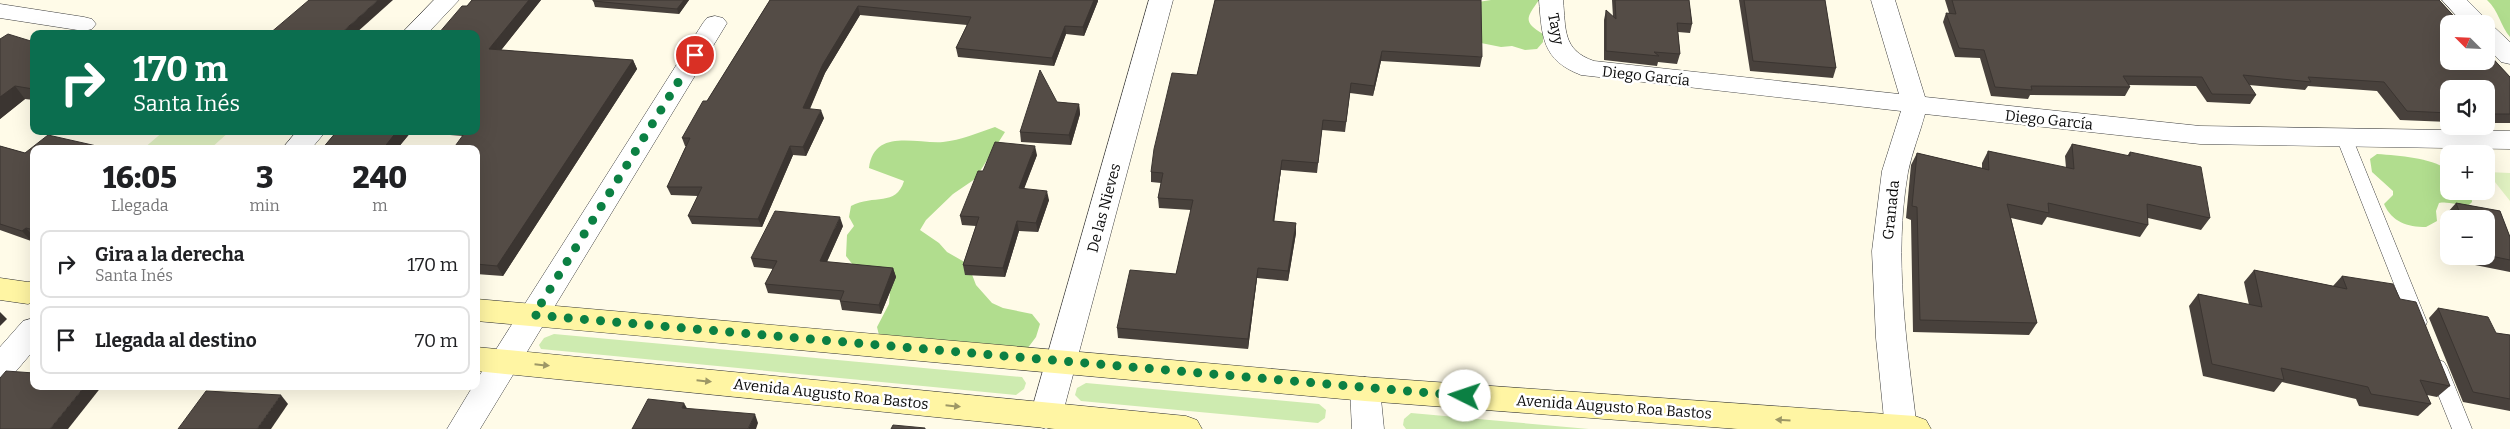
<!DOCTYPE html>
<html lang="es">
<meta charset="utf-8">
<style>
:root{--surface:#fff;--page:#f6f6f6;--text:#202124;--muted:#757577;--line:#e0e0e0}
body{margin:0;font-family:Bitter,serif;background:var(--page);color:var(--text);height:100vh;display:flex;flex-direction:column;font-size:19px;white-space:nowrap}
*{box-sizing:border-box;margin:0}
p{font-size:16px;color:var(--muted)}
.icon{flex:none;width:28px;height:28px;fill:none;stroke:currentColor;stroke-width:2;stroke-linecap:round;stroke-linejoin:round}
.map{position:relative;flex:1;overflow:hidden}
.panel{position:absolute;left:30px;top:145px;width:450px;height:245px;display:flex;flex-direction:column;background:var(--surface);border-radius:10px;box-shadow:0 5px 20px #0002}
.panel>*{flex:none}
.banner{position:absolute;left:30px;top:30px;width:450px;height:105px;border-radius:10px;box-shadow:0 5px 20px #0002;background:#0b6e4f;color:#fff;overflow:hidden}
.needle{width:32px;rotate:294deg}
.fabs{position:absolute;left:2440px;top:15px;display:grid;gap:10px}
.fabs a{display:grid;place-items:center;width:55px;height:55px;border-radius:10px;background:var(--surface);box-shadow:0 5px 20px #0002;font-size:25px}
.pin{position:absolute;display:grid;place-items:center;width:42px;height:42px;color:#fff;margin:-21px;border:2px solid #fff;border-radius:50%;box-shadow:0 1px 5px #0007}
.me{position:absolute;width:55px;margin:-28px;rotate:274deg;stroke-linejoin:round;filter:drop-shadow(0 0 4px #0008)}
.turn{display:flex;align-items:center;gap:18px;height:105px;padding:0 20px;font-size:22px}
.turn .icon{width:65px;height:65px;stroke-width:2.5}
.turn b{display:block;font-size:35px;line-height:42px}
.eta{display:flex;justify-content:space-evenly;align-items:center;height:85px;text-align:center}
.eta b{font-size:30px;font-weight:800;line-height:35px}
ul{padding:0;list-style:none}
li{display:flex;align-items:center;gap:15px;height:68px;margin:0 10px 8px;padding:0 10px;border:2px solid var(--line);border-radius:10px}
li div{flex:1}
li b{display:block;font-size:19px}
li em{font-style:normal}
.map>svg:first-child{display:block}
</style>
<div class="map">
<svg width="2510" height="429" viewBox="0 0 2510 429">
<rect width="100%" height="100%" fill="#fffbe8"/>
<g fill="#ceebb0">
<path d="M554 334 1022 377 1026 383 1024 389 1016 395 541 349 539 345 544 338Z"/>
<path d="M1086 383 1319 404 1326 410 1325 418 1318 423 1081 401 1075 395 1077 388Z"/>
<path d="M1411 413 1589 429H1406L1403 425 1404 419Z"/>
</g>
<g fill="#b1dd8e">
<path d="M1468 0 1478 2 1491 0H1539C1527 17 1522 22 1543 34V42L1537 49 1525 50 1512 46 1501 47 1476 42Z"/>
<path d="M2487 0H2510V37C2500 25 2499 11 2487 0Z"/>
<path d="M995 127 1005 132 975 179 953 194 926 220 920 230 939 243 947 252 968 264 976 285 992 303 1003 308 1032 314 1040 324 1036 337 1027 349 880 339 877 327 889 304 890 292 853 265 846 256 847 235 854 226 849 217 851 206C874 194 896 207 904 181L869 168C874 128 916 144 943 142 961 140 978 133 995 127Z"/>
<path d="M2377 154C2401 156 2428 157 2449 170V191H2471L2472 202 2469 205C2458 206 2449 201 2439 203L2436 211 2437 221 2426 227C2407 227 2392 222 2384 204L2393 195V191L2372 172 2370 159Z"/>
</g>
<g fill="#e1f2c2">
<path d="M164 131H230L210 149H143Z"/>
<path d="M2487 172 2510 173V201Z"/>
</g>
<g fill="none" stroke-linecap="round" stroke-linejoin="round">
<defs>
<g id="lane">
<path d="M2344 131 2350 133 2352 137 2427 322 2425 327 2418 329 2411 327 2409 322 2336 137 2338 133Z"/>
<path d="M2437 359 2444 362 2447 367 2472 429H2452L2427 367 2430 362Z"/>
</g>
<g id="street">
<path d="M434 0H459L427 34H401Z"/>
<path d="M1149 0H1173L1062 416 1057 425 1046 429 1035 425 1030 416Z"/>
<path d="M1539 0H1563C1566 29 1562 50 1594 61L1899 94 1871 0H1895L1925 97 2200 126 2510 131V149L2200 144 1925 114C1920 133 1912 152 1908 172 1893 258 1907 344 1917 429H1885L1876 338 1872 251 1882 171 1901 111 1581 75C1542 60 1542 37 1539 0Z"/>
<path d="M2442 0H2467L2486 19 2489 25 2494 27 2510 42V64L2501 62 2486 46V24H2464Z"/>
<path d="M0 4 84 17 92 19 96 24 92 29 84 31 0 18Z"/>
<path d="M715 16 723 18 727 23 480 429H447L473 386H476V381L703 23 707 18Z"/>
<path d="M297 131H326L311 149H282Z"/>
<path d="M34 318V350L11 377 0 380V347L23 321Z"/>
<path d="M1365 377 1376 380 1380 389 1384 429H1352L1350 389 1354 380Z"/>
</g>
<g id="secondary">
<path d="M0 278 28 282 34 280V302L28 304 0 300Z"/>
<path d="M476 299 1365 377 1915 416 1926 420 1931 429H1738L1365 401 476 321Z"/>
<path d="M476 347 1186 416 1197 420 1202 429H1055L476 371Z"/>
</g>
</defs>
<use href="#lane" stroke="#3e3e3e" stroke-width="1"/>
<use href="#street" stroke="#3e3e3e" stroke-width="1"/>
<use href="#secondary" stroke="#2d2d2d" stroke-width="1"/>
<use href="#lane" fill="#fff" fill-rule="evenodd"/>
<use href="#street" fill="#fff" fill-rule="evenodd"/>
<use href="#secondary" fill="#fff5a3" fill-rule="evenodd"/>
</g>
<g fill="#48413c">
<path d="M472 0H541L501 50 633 60 637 69 503 276 476 274V149L463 136 411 132 397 149H322L337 131H476L467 6Z"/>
<path d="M593 0H689L679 14 595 7Z"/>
<path d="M770 0H1098V1L1084 36 1066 34 1054 66 958 57 956 48 967 25 860 15 825 73 810 109 824 118 806 156 793 155 762 227 692 224 688 216 698 196 671 195 667 187 686 146H685L682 138 707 101Z"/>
<path d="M1215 0 1482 57 1480 67 1381 61 1373 96 1350 93 1345 132 1322 130 1317 173 1281 170 1274 221 1296 233 1288 281 1257 278 1248 349 1118 338 1117 328 1176 274 1191 210 1159 208 1158 198 1161 183 1151 182V172L1197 75Z"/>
<path d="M1612 0H1689L1692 24 1690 33 1678 32 1680 54 1677 64 1658 62 1657 66 1604 60V20L1606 10 1613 17Z"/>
<path d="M1739 0H1825L1836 68 1833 78 1750 71Z"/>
<path d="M1945 0H2439L2510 77V123H2486V89H2449V122L2400 120 2377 91 2308 86 2305 90 2249 85 2256 95 2250 104 2207 102 2196 86 2129 85 2130 87 2125 96 2030 95 2028 99 1991 96 1980 58 1955 57 1943 22 1946 13H1949Z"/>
<path d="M0 39 34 42V100L25 99 0 119Z"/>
<path d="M1057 102 1079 104 1080 114 1071 145 1021 142 1020 132Z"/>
<path d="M2072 144 2127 156 2130 152 2210 218 2201 230 2148 218V225L2140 237 2047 217 2042 225 2011 218 2037 323 2029 335 1913 332 1911 220 1906 218 1911 165 1917 153 1982 168V163L1988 151 2066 168 2065 156Z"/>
<path d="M0 146 25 153 34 149V238L31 241 0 230Z"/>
<path d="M1037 155 1024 188 1049 200 1038 232 1019 231 1005 277 965 275 963 265 976 226 962 225 960 216 983 171Z"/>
<path d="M2456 203 2500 211 2510 237V272L2465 263 2462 256H2486V219H2449L2447 213Z"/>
<path d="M843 226 827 262 893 268 896 277 881 314 842 310 840 301V300L768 293 765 284 773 269 754 267 751 258Z"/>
<path d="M2254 270 2333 286 2342 276 2400 299 2450 386 2437 397 2427 395 2431 404 2418 416 2359 406 2356 399 2282 382 2274 392 2203 376 2189 306 2198 294 2249 305 2244 282Z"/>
<path d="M2438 308 2496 333 2510 335V411L2463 402 2429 318Z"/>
</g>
<g fill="#3b3531">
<path d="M378 0H393L355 34H340Z"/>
<path d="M529 0H541L494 59 489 49Z"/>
<path d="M684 0H689L679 14 677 9Z"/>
<path d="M1094 0H1098V1L1084 36 1083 27Z"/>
<path d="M858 6 860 15 825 73 806 117 803 108 823 64Z"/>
<path d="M1065 26 1066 34 1054 66 1052 58Z"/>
<path d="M1382 51 1381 61 1373 96 1374 86Z"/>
<path d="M633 60 637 69 503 276 497 266Z"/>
<path d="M15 86 25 99 0 119V97Z"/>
<path d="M1079 104 1080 114 1071 145 1069 135Z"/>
<path d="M821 110 824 118 806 156 803 147Z"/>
<path d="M397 131 411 132 397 149H383Z"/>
<path d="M790 146 793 155 762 227 758 219Z"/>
<path d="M1035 146 1037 155 1021 197 1019 188Z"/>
<path d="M1282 160 1281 170 1273 231V221Z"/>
<path d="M1047 191 1049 200 1038 232 1036 223Z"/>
<path d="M840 217 843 226 823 270 820 261Z"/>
<path d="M1017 221 1019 231 1005 277 1003 268Z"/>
<path d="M1296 223V233L1288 281V271Z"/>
<path d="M26 228 34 237V238L31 241 22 231Z"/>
<path d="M893 268 896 277 881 314 879 305Z"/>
<path d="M1258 268 1257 278 1248 349V339Z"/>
<path d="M0 312 7 319 0 326Z"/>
<path d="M85 386H102L68 429H50Z"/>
<path d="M281 395 288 404 271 429H257Z"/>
<path d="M684 403 689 412 682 408Z"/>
<path d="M755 414 758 423 756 429H748Z"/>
</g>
<g fill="#544c46" stroke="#3b3531">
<path d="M309 0H378L340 34H269Z"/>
<path d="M472 0H529L489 49 633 60 497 266 476 264V149H453L466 131H476V34H438L462 6H467Z"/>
<path d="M593 0H684L677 9 593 1Z"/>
<path d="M770 0H1094L1083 27 1065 26 1052 58 956 48 971 17 858 6 823 64 803 108 821 110 803 147 790 146 758 219 688 216 702 187H667L690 138H682L703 101H707Z"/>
<path d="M1215 0H1481L1482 57 1382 51 1374 86 1351 83 1346 122 1323 120 1318 163 1282 160 1273 221 1296 223 1288 271 1258 268 1248 339 1117 328 1130 270 1176 274 1193 200 1158 198 1163 173 1151 172 1154 149 1172 73 1197 75Z"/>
<path d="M1615 0H1689L1692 24 1677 23 1680 54 1654 52 1659 56 1606 51V10L1616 19Z"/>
<path d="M1744 0H1825L1836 68 1753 61Z"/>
<path d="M1952 0H2439L2461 24H2449V61H2486V51L2510 77V114H2486V89H2449V113L2407 111 2384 82 2308 77 2311 82 2243 75 2256 95 2212 94 2202 77 2123 76 2130 87 2031 86 2032 90 1995 87 1984 50 1959 48 1946 13 1956 14Z"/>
<path d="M8 34 34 42V89H33L15 86 0 97V39Z"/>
<path d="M1040 70 1057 102 1079 104 1069 135 1020 132Z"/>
<path d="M337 131H397L383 149H322Z"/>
<path d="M48 135 110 149H34V230L26 228 22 231 0 224V146L25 153Z"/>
<path d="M995 142 1035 146 1019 188 1047 191 1036 223 1017 221 1003 268 963 265 979 217 960 216 978 171H983Z"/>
<path d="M2072 144 2130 156V152L2201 167 2210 218 2147 204 2148 225 2048 203 2049 213 2007 204 2037 323 1920 320 1917 207 1912 206 1917 153 1989 170 1988 151 2074 169Z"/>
<path d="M2456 203 2500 211 2510 237V260L2486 255V219H2462Z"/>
<path d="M775 211 840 217 820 261 893 268 879 305 840 301 844 291 765 284 777 261 751 258Z"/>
<path d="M2254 270 2347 289 2342 276 2393 284 2400 299 2416 302 2450 386 2420 380 2431 404 2371 394 2368 387 2281 368 2284 380 2212 364 2198 294 2262 307Z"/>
<path d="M2438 308 2488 317 2496 333 2510 335V399L2473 392Z"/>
<path d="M6 371 34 373V386H85L50 429H0V378Z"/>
<path d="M206 391 281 395 257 429H178Z"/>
<path d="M648 399 684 403 682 408 755 414 748 429H632Z"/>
<path d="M893 425 925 428V429H891Z"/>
</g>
<defs><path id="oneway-solid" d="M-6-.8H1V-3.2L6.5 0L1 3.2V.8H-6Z" transform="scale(1.25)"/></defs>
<g fill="#9d9766">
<use href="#oneway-solid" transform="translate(542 365) rotate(6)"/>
<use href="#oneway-solid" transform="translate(704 381) rotate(6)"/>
<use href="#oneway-solid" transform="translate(953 406) rotate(6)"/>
<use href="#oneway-solid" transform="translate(1783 420) rotate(-176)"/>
</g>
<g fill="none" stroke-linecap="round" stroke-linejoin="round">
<path stroke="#0b8043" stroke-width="9" stroke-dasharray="0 16.2" d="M695 55 534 315 1465 396"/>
</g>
<g text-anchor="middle" stroke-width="5" stroke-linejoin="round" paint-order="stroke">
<g font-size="15" fill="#0b0b0b" stroke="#fff">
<text transform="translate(1556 29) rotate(79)" y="5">Tayy</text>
<text transform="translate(1646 76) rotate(6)" y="5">Diego García</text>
<text transform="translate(2049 120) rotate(6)" y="5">Diego García</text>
<text transform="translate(1104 208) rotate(-75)" y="5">De las Nieves</text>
<text transform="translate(1891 210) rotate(-84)" y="5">Granada</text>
<text transform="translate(831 394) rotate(6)" y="5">Avenida Augusto Roa Bastos</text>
<text transform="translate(1614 407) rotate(4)" y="5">Avenida Augusto Roa Bastos</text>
</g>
</g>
</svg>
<div class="fabs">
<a><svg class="needle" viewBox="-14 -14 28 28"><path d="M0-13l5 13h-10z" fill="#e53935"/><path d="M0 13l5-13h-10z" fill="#757577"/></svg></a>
<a><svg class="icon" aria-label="sound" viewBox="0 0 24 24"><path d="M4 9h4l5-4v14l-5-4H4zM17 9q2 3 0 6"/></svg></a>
<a>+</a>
<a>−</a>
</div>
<div class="pin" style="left:695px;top:55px;background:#d93025"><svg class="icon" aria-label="arrive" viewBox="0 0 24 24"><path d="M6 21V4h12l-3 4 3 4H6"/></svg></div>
<svg class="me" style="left:1465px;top:396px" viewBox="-20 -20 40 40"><circle r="19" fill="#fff"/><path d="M0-13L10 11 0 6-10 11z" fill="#0b8043"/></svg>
<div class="banner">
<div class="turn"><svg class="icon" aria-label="right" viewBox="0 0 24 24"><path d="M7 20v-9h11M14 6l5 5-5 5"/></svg><div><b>170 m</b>Santa Inés</div></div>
</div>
<section class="panel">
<div class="eta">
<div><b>16:05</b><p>Llegada</p></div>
<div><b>3</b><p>min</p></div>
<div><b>240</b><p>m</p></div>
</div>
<ul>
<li><svg class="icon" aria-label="right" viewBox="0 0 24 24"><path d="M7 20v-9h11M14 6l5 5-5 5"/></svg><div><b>Gira a la derecha</b><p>Santa Inés</p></div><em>170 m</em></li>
<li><svg class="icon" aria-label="arrive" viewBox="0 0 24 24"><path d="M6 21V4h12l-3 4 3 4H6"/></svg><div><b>Llegada al destino</b></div><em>70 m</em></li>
</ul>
</section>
</div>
